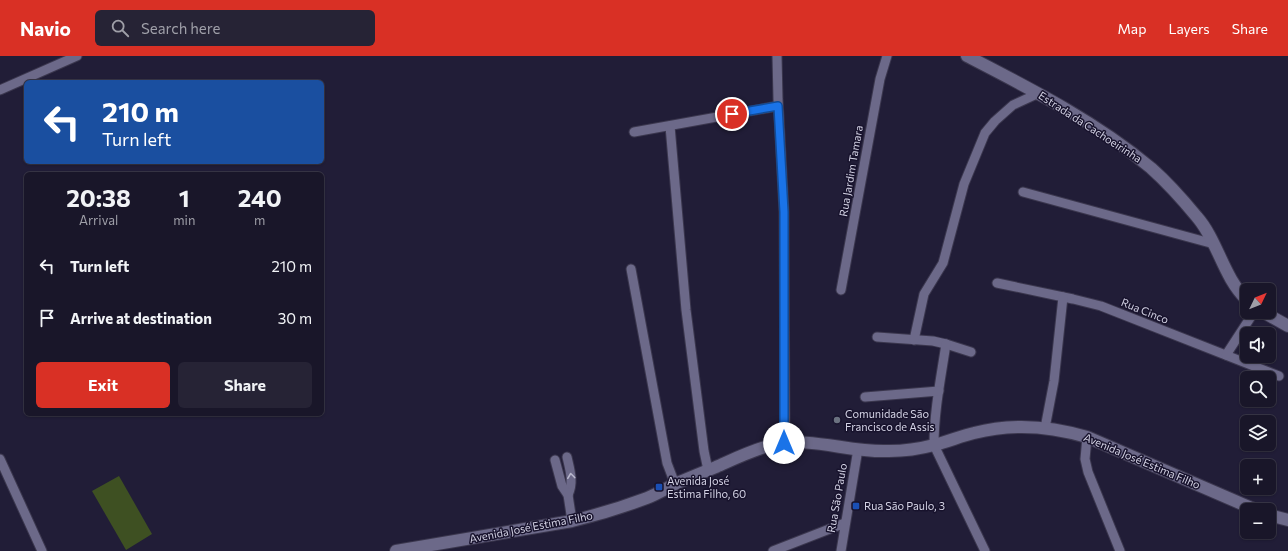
<!DOCTYPE html>
<meta charset="utf-8">
<style>
:root{--surface:#191629;--page:#262335;--text:#f1f3f6;--muted:#9f9fa8;--line:#373546;--accent:#d93025}
body{margin:0;font-family:Commissioner,sans-serif;background:var(--page);color:var(--text);height:100vh;display:flex;flex-direction:column;font-size:15px;white-space:nowrap}
*{box-sizing:border-box;margin:0}
p{font-size:13px;color:var(--muted)}
.icon{flex:none;width:22px;height:22px;fill:none;stroke:currentColor;stroke-width:2;stroke-linecap:round;stroke-linejoin:round}
.map{position:relative;flex:1;overflow:hidden}
.drawer{position:absolute;left:24px;top:116px;width:300px;height:244px;display:flex;flex-direction:column;background:var(--surface);border-radius:6px;box-shadow:0 1px 3px #0004,0 0 0 1px var(--line)}
.drawer>*{flex:none}
.guide{position:absolute;left:24px;top:24px;width:300px;height:84px;border-radius:6px;box-shadow:0 1px 3px #0004,0 0 0 1px var(--line);background:#1a4fa0;color:#fff;overflow:hidden}
.needle{width:26px;rotate:47deg}
.fabs{position:absolute;left:1240px;top:227px;display:grid;gap:8px}
.fabs a{display:grid;place-items:center;width:36px;height:36px;border-radius:6px;background:var(--surface);box-shadow:0 1px 3px #0004,0 0 0 1px var(--line);font-size:20px}
.pin{position:absolute;display:grid;place-items:center;width:34px;height:34px;color:#fff;margin:-17px;border:2px solid #fff;border-radius:50%;box-shadow:0 1px 4px #0007}
.me{position:absolute;width:44px;margin:-22px;rotate:0deg;stroke-linejoin:round;filter:drop-shadow(0 0 3px #0008)}
.turn{display:flex;align-items:center;gap:14px;height:84px;padding:0 12px;font-size:18px}
.turn .icon{width:52px;height:52px;stroke-width:2.5}
.turn b{display:block;font-size:28px;line-height:34px}
.eta{display:flex;justify-content:space-evenly;align-items:center;height:68px;text-align:center}
.eta b{font-size:24px;font-weight:700;line-height:28px}
.cta{display:flex;gap:8px;margin-top:auto;padding:8px 12px}
.cta a{flex:1;height:46px;border-radius:6px;background:var(--accent);color:#fff;font-size:16px;font-weight:700;line-height:46px;text-align:center}
.cta a+a{background:var(--page);color:var(--text)}
ul{padding:0;list-style:none}
li{display:flex;align-items:center;gap:12px;height:52px;padding:0 12px}
li div{flex:1}
li b{display:block;font-size:15px}
li em{font-style:normal}
header{display:flex;align-items:center;gap:24px;box-sizing:border-box;height:56px;padding:0 20px;background:var(--accent);color:#fff}
header strong{font-size:19px}
nav{display:flex;gap:22px;margin-inline-start:auto;font-size:14px}
.search{width:280px;height:36px;background:var(--page);display:flex;align-items:center;gap:10px;box-sizing:border-box;padding:0 14px;border-radius:6px;color:var(--muted);font-size:15px}
.map>svg:first-child{display:block}
</style>
<header>
<strong>Navio</strong>
<div class="search"><svg class="icon" aria-label="search" viewBox="0 0 24 24"><circle cx="10" cy="10" r="6"/><path d="M15 15l6 6"/></svg>Search here</div>
<nav><a>Map</a><a>Layers</a><a>Share</a></nav>
</header>
<div class="map">
<svg width="1288" height="495" viewBox="0 0 1288 495">
<rect width="100%" height="100%" fill="#211d37"/>
<path fill="#3e5022" d="M119 420 152 478 126 494 92 435Z"/>
<g fill="none" stroke-linecap="round" stroke-linejoin="round">
<defs>
<g id="street">
<path d="M777 0 778 43 784 156 785 387"/>
<path d="M0 34 77 0"/>
<path d="M670 70 686 254 704 395 708 414"/>
<path d="M634 76 778 50"/>
<path d="M1023 136 1214 188"/>
<path d="M631 213 667 407 675 428"/>
<path d="M997 227 1073 243 1101 250 1279 320"/>
<path d="M841 234 880 23 887 0"/>
<path d="M877 281 933 285 946 288 971 296"/>
<path d="M914 284 924 238 943 207 964 128 985 77 995 65 1013 49 1039 37"/>
<path d="M946 288C941 321 934 355 934 389L985 495"/>
<path d="M1226 299 1254 256"/>
<path d="M865 341 939 335"/>
<path d="M1045 372 1054 325 1063 241"/>
<path d="M1087 381 1085 403 1088 416 1120 495"/>
<path d="M567 401C570 414 574 426 568 439"/>
<path d="M0 403 42 495"/>
<path d="M555 404 562 430 568 439 572 465"/>
<path d="M773 495 845 467"/>
<path d="M841 495 858 393"/>
</g>
<g id="secondary">
<path d="M967 0C1031 33 1096 66 1151 112 1168 127 1183 144 1197 161 1218 185 1223 221 1247 244"/>
<path d="M1263 256 1288 270"/>
<path d="M1269 459 1288 464"/>
<path d="M396 495 572 465C597 459 623 451 647 442 657 438 667 432 677 427 690 422 703 416 716 411 734 403 752 394 772 389 812 380 849 397 889 395 904 395 919 393 934 389 947 386 961 380 974 377 1012 367 1050 370 1087 381L1256 454"/>
</g>
</defs>
<use href="#street" stroke="#3b374e" stroke-width="11"/>
<use href="#secondary" stroke="#3b374e" stroke-width="14"/>
<use href="#street" stroke="#6c6989" stroke-width="9"/>
<use href="#secondary" stroke="#6c6989" stroke-width="12"/>
</g>
<defs><path id="oneway-chevron" d="M-2-3.5L2.5 0L-2 3.5" fill="none" stroke-width="1.6" stroke-linecap="round" stroke-linejoin="round"/></defs>
<use stroke="#b9b8cd" href="#oneway-chevron" transform="translate(571 420) rotate(-97)"/>
<g fill="none" stroke-linecap="round" stroke-linejoin="round">
<defs>
<path id="route" d="M732 58 778 50 784 156V387"/>
</defs>
<use href="#route" stroke="#114b97" stroke-width="10"/>
<use href="#route" stroke="#1a73e8" stroke-width="7"/>
</g>
<circle fill="#6b7280" stroke="#18132d" stroke-width="1.5" cx="837" cy="364" r="4"/>
<g fill="#1a4fb4" stroke="#18132d" stroke-width="1.5">
<rect x="655" y="427" width="8" height="8" rx="2"/>
<rect x="852" y="446" width="8" height="8" rx="2"/>
</g>
<g text-anchor="middle" stroke-width="3" stroke-linejoin="round" paint-order="stroke">
<g font-size="11" fill="#d3d2e4" stroke="#18132d">
<text transform="translate(1090 71) rotate(33)" y="4">Estrada da Cachoeirinha</text>
<text transform="translate(851 115) rotate(-80)" y="4">Rua Jardim Tamara</text>
<text transform="translate(1145 255) rotate(22)" y="4">Rua Cinco</text>
<text transform="translate(1142 405) rotate(23)" y="4">Avenida José Estima Filho</text>
<text transform="translate(837 442) rotate(-80)" y="4">Rua São Paulo</text>
<text transform="translate(531 471) rotate(-11)" y="4">Avenida José Estima Filho</text>
</g>
<g font-size="11" fill="#d3d2e4" stroke="#18132d" text-anchor="start">
<text x="845" y="362">Comunidade São<tspan x="845" dy="13">Francisco de Assis</tspan></text>
<text x="667" y="429">Avenida José<tspan x="667" dy="13">Estima Filho, 60</tspan></text>
<text x="864" y="454">Rua São Paulo, 3</text>
</g>
</g>
</svg>
<div class="fabs">
<a><svg class="needle" viewBox="-14 -14 28 28"><path d="M0-13l5 13h-10z" fill="#e53935"/><path d="M0 13l5-13h-10z" fill="#9f9fa8"/></svg></a>
<a><svg class="icon" aria-label="sound" viewBox="0 0 24 24"><path d="M4 9h4l5-4v14l-5-4H4zM17 9q2 3 0 6"/></svg></a>
<a><svg class="icon" aria-label="search" viewBox="0 0 24 24"><circle cx="10" cy="10" r="6"/><path d="M15 15l6 6"/></svg></a>
<a><svg class="icon" aria-label="layers" viewBox="0 0 24 24"><path d="M12 4l9 5-9 5-9-5zM3 14l9 5 9-5"/></svg></a>
<a>+</a>
<a>−</a>
</div>
<div class="pin" style="left:732px;top:58px;background:#d93025"><svg class="icon" aria-label="arrive" viewBox="0 0 24 24"><path d="M6 21V4h12l-3 4 3 4H6"/></svg></div>
<svg class="me" style="left:784px;top:387px" viewBox="-20 -20 40 40"><circle r="19" fill="#fff"/><path d="M0-13L10 11 0 6-10 11z" fill="#1a73e8"/></svg>
<div class="guide">
<div class="turn"><svg class="icon" aria-label="left" viewBox="0 0 24 24"><path d="M17 20v-9H6M10 6l-5 5 5 5"/></svg><div><b>210 m</b>Turn left</div></div>
</div>
<section class="drawer">
<div class="eta">
<div><b>20:38</b><p>Arrival</p></div>
<div><b>1</b><p>min</p></div>
<div><b>240</b><p>m</p></div>
</div>
<ul>
<li><svg class="icon" aria-label="left" viewBox="0 0 24 24"><path d="M17 20v-9H6M10 6l-5 5 5 5"/></svg><div><b>Turn left</b></div><em>210 m</em></li>
<li><svg class="icon" aria-label="arrive" viewBox="0 0 24 24"><path d="M6 21V4h12l-3 4 3 4H6"/></svg><div><b>Arrive at destination</b></div><em>30 m</em></li>
</ul>
<div class="cta"><a>Exit</a><a>Share</a></div>
</section>
</div>
